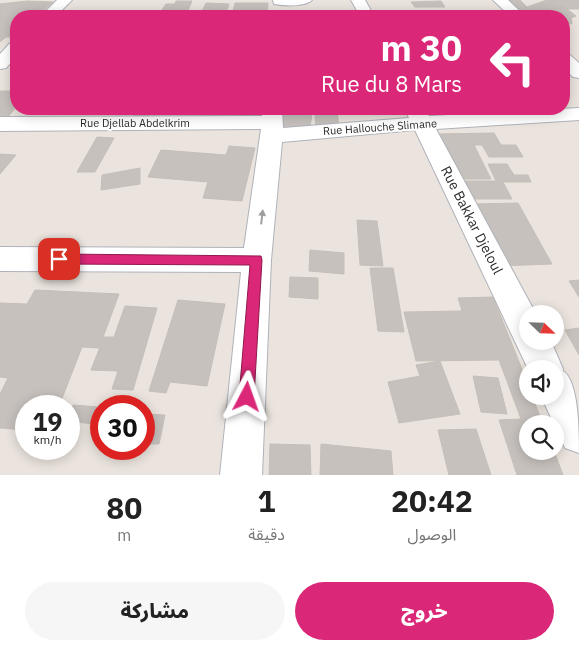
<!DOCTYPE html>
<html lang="ar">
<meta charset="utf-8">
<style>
:root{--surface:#fff;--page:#f6f6f6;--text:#222;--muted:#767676;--accent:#db2777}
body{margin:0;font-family:"IBM Plex Sans","Noto Sans Arabic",sans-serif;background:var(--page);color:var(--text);direction:rtl;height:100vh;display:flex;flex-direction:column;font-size:19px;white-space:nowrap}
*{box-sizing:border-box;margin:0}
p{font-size:16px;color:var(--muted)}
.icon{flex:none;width:28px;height:28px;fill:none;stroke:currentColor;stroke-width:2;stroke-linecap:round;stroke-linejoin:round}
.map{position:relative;height:475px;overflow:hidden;direction:ltr}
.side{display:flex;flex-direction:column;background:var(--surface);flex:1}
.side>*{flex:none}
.hud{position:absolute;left:10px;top:10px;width:560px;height:105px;border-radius:20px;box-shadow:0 2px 12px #0003;direction:rtl;background:#db2777;color:#fff;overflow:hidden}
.needle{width:32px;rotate:113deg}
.controls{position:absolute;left:519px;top:305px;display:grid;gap:10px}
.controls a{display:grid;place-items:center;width:45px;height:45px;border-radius:50%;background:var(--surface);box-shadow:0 2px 12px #0003;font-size:25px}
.speed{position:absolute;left:15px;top:395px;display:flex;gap:10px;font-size:25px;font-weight:700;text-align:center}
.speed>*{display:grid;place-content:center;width:65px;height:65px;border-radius:50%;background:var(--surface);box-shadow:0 2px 12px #0003;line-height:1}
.speed small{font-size:12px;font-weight:400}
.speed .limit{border:8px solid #d22;background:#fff;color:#111}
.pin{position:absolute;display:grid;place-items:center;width:42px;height:42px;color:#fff;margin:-21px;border-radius:10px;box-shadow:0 2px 8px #0006}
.me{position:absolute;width:55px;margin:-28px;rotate:4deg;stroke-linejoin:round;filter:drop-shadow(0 0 4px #0008)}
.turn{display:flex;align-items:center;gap:18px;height:105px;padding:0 25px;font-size:22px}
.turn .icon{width:65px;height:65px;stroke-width:2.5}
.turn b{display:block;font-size:35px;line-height:42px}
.eta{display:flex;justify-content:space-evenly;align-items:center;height:85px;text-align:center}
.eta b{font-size:30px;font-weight:800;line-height:35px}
.primary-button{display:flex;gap:10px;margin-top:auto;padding:10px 25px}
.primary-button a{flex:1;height:58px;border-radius:30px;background:var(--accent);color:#fff;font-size:20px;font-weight:800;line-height:58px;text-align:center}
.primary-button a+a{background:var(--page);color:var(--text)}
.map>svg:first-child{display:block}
</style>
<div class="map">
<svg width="579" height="475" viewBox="0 0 579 475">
<rect width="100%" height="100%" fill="#ebe4de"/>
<g fill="#c6c1bd" stroke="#c6bfb8">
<path d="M507 0H520L527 7 547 0H579V9H567L576 16 571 18 572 24 564 23V16H556L552 14 522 16Z"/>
<path d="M27 1 53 2 37 16H16V33L12 37H6L0 42V4Z"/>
<path d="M176 1H192L186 15H159L166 4H175Z"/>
<path d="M441 1 445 7H415L411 2Z"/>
<path d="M206 3 229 4 225 16H200Z"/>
<path d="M235 3H268L267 16H232Z"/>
<path d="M16 89V107L8 117H0V91H14Z"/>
<path d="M138 109H153L144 123 129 122Z"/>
<path d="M220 109H250L248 114 219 113Z"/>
<path d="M283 109H296V111L312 113 309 135 278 133Z"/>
<path d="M421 109H468L473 118 425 119Z"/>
<path d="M315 111H337L340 135H316Z"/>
<path d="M494 133 501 145H516L523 157H489L482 145H474L491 179H457L437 134Z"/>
<path d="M97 137 114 138 95 172H77Z"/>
<path d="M229 146 255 148 242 201 203 198 208 182 148 177 161 150 226 155Z"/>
<path d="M0 154 16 155 0 174Z"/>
<path d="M488 164H507L514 175H528L531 182H503L512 199H473L465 181H496Z"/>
<path d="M140 168V184L101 190 102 175Z"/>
<path d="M518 203 552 264 499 266 472 204Z"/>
<path d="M357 220 377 221 383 266 360 265Z"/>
<path d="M310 250 344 253V274L309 271Z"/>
<path d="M370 268H393L404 332 378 331Z"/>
<path d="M290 277 318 278V299L289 297Z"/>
<path d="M579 280V297L569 281Z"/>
<path d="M35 290 119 294 99 348 82 347 59 406H26V430L0 428V394L8 378 0 377V303L27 304Z"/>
<path d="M493 297 528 384V396H532L543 424H528V451H554L563 475H517L499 420 521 419 499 360 416 361 404 312 462 311 458 298Z"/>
<path d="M178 300 225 304 207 386 170 382 166 393 149 391Z"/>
<path d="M125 306 157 308 133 390 112 389 118 371 91 370 104 337H114Z"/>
<path d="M579 328V355L565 330Z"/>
<path d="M440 361 460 414 399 423 388 382 420 376 416 365Z"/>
<path d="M473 376 498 378 507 414 481 412Z"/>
<path d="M73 405 99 407 93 424 69 421Z"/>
<path d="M144 414 165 415 159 444H144Z"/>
<path d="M476 429 491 475H449L438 430Z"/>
<path d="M270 444 310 445 311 475H269Z"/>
<path d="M321 444 391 451 393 475H320Z"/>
</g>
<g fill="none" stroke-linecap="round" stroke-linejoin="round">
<defs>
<g id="minor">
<path d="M57 0H72L56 16H41Z"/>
<path d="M273 0H312C305 7 284 6 274 4Z"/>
<path d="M351 0H365L374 16H360Z"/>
<path d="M493 0H508L525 16H510Z"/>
<path d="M16 42V57L6 68 0 69V54L10 43Z"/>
<path d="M564 54 570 55 579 63V78L573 77 564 68Z"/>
<path d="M579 108V120L436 129 536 314H528V341H551L563 369V371C579 381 579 433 579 453L565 448 541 396H555V369H528L415 130 282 142 271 260 262 475H220L241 272 0 271V247L244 248 261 129 0 131V117L262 116V109H282L283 128 409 118 405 109H425L429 116Z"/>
</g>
</defs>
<use href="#minor" stroke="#afb2b9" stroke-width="2"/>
<use href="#minor" fill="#fff" fill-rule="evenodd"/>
</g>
<defs><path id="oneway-solid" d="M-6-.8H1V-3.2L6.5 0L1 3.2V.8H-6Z" transform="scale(1.25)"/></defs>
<use fill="#9f9f9f" href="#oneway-solid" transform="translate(262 217) rotate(-83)"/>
<path fill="#db2777" stroke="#8e194d" d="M59 254 261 256 262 260 254 397 252 402 247 404 241 402 239 397 250 265 59 264 55 263 53 259 55 256Z"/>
<g text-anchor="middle" stroke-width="4" stroke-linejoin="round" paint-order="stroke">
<g font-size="11" fill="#2a2a2a" stroke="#fff">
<text x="135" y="127">Rue Djellab Abdelkrim</text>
<text transform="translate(380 127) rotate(-4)" y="4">Rue Hallouche Slimane</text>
</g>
<g font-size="14" fill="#2a2a2a" stroke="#fff">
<text transform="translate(472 220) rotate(63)" y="5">Rue Bakkar Djeloul</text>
</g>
</g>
</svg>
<div class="controls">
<a><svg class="needle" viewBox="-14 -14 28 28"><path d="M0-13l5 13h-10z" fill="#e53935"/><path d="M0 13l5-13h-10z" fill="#767676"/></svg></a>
<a><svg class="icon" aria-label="sound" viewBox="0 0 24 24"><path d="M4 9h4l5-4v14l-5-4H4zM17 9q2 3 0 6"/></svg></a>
<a><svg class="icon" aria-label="search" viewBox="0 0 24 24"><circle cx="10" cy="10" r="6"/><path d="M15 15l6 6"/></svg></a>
</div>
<div class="speed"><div>19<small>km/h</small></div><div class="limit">30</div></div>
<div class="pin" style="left:59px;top:259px;background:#d93025"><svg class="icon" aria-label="arrive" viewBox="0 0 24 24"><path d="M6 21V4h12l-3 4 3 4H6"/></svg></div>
<svg class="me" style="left:247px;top:397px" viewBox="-20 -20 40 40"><path d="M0-17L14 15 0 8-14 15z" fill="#db2777" stroke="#fff" stroke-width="4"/></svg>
<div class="hud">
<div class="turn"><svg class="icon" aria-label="left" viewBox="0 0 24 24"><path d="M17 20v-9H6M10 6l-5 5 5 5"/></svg><div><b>30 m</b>Rue du 8 Mars</div></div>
</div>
</div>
<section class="side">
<div class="eta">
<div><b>20:42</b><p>الوصول</p></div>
<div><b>1</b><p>دقيقة</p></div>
<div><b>80</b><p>m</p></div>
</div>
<div class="primary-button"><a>خروج</a><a>مشاركة</a></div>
</section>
